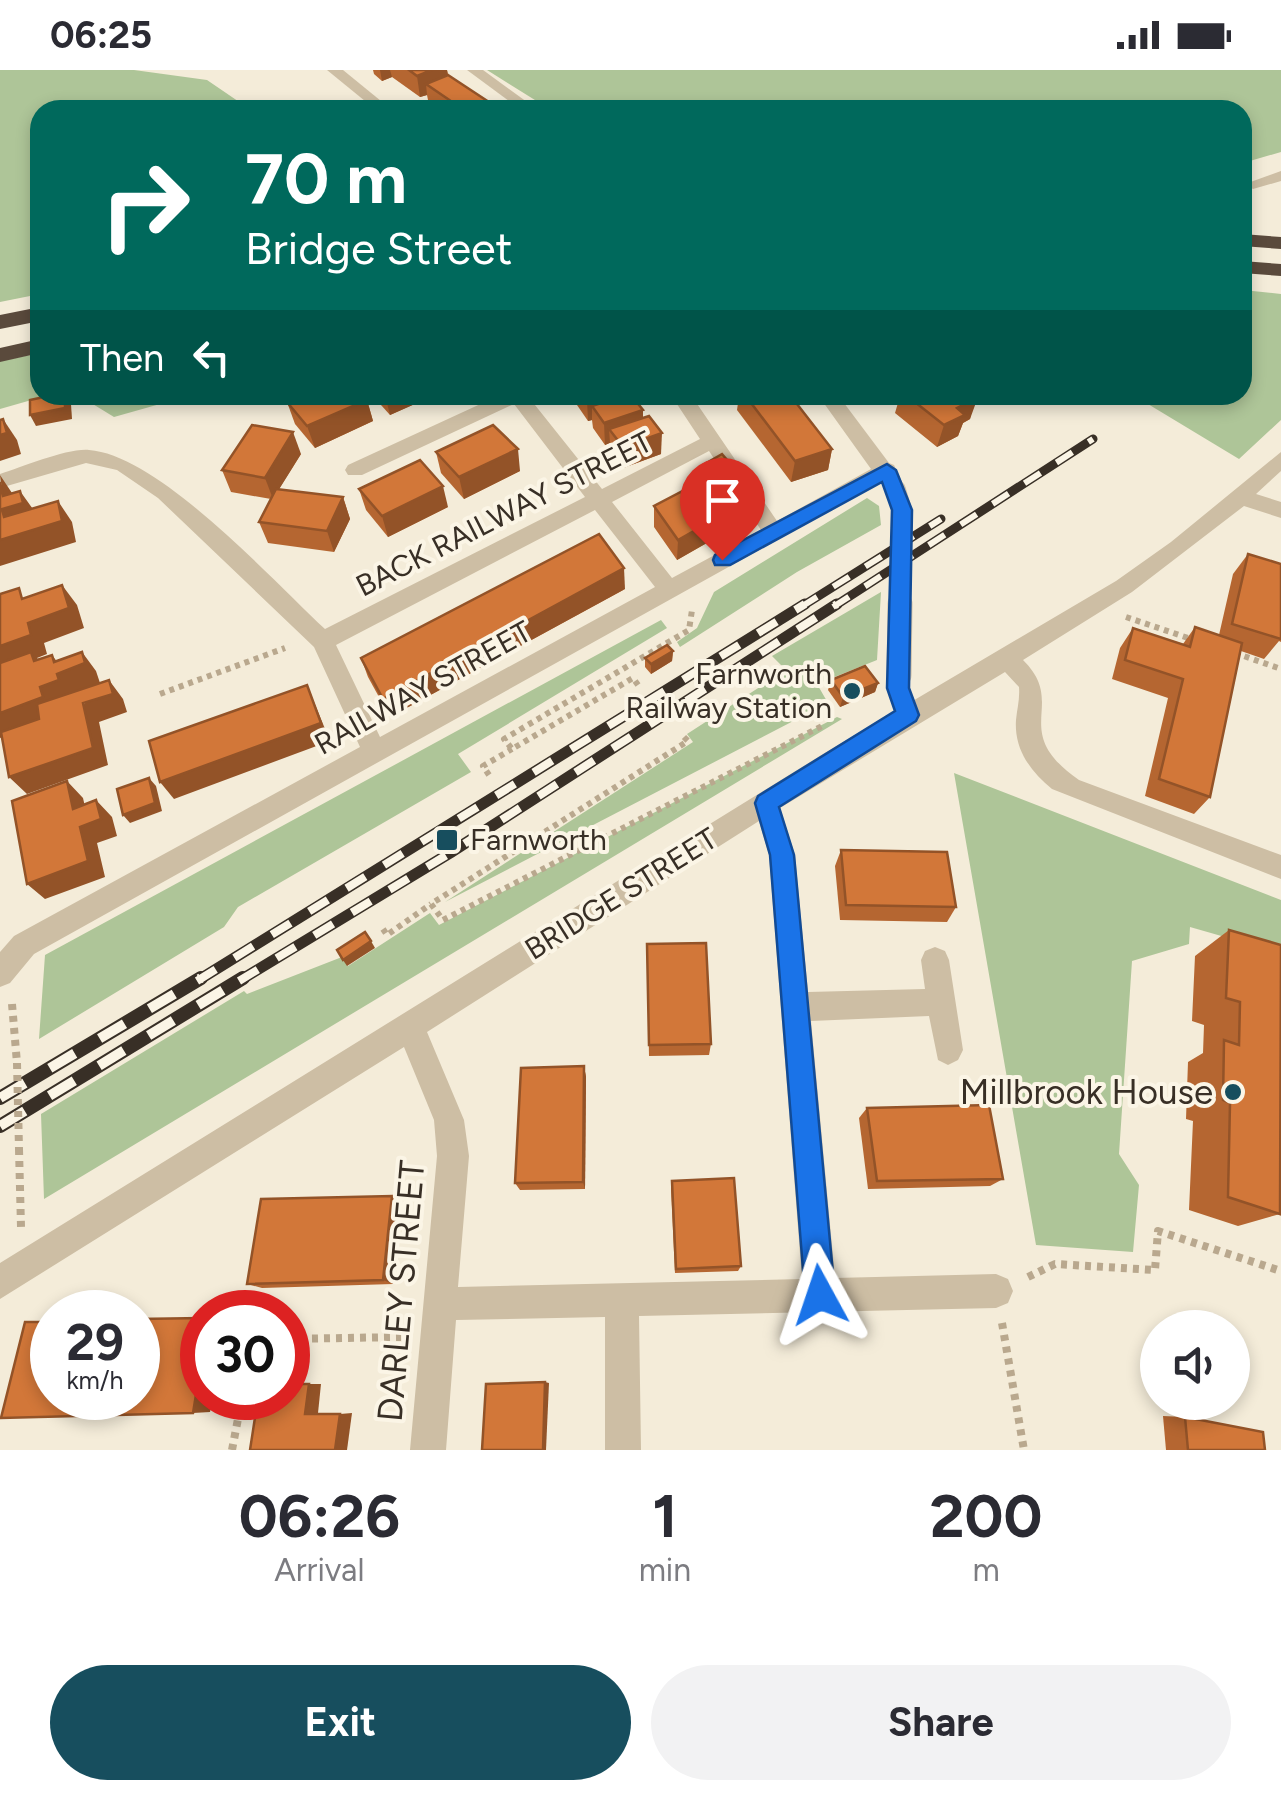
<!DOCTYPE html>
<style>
:root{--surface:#fff;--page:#f2f2f3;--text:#2b2b33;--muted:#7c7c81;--accent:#174e5e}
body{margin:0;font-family:Figtree,sans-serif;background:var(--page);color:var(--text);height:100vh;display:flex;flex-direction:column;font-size:38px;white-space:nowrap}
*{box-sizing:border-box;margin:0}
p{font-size:32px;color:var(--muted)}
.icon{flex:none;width:55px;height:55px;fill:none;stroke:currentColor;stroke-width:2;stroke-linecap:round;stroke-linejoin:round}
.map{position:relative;height:1380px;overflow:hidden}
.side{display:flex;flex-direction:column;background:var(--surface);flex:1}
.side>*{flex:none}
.hud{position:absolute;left:30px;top:30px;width:1222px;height:305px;border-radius:30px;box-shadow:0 5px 15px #0003;background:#00695c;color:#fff;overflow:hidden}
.controls{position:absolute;left:1140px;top:1240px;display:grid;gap:20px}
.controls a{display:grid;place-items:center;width:110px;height:110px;border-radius:50%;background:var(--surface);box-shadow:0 5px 15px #0003;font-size:50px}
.speed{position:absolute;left:30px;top:1220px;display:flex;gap:20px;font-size:50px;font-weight:700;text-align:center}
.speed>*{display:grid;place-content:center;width:130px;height:130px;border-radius:50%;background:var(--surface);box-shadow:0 5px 15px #0003;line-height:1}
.speed small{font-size:25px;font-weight:400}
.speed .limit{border:15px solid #d22;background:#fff;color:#111}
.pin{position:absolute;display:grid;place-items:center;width:85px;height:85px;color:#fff;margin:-102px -42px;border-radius:50% 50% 50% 0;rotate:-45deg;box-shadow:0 0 10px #0007}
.pin .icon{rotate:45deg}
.me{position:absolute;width:110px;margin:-55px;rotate:355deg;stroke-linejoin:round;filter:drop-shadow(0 0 8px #0008)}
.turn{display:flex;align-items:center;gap:35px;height:210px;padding:0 50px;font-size:45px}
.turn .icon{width:130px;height:130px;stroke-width:2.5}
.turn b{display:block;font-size:70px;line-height:85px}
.then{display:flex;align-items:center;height:95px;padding:0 50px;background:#0003;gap:20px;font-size:38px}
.eta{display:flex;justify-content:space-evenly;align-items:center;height:170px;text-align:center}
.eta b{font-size:60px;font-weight:700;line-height:70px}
.primary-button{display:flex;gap:20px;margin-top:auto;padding:20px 50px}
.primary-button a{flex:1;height:115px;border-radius:60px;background:var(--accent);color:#fff;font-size:40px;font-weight:700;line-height:115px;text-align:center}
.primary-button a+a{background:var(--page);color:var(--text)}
.status{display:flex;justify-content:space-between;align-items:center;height:70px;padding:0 50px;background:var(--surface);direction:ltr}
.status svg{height:28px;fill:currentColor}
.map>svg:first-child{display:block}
</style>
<div class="status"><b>06:25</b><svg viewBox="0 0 49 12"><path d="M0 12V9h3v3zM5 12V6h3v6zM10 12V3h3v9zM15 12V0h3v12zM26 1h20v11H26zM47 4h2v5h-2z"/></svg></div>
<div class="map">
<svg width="1281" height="1380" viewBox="0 0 1281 1380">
<rect width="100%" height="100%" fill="#f4ecd9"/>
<g fill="#aec598">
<path d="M0 0H134L207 10 251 40H40V224L0 232Z"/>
<path d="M487 0H1281V82L1243 93 1242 40H551Z"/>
<path d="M1243 220 1281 224V350L1239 389 1133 325H1242Z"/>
<path d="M40 283V325H49L0 339V291Z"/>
<path d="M78 325H192L114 347Z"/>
<path d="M867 428 879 436 881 455 797 502 680 577 677 572 697 558 714 522Z"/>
<path d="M881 522 877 590 817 614 828 633 445 832 693 672 687 664 786 600 772 586Z"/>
<path d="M661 550 667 558 458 684 471 702 238 837 224 857 39 969 45 885Z"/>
<path d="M837 647 842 649 44 1129 41 1044 244 921 247 924 342 887 348 896 430 843 439 855Z"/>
<path d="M954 703 1281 830V883L1190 857 1189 874 1132 891 1119 1084 1139 1115 1133 1182 1036 1175Z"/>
</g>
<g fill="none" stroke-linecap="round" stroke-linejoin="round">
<g stroke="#b9a88e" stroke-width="6" stroke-dasharray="5 5" stroke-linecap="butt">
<path d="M1126 547 1194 570"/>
<path d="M1235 583 1281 599"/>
<path d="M638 615 633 608 512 679 504 669 689 560 692 540"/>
<path d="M160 624 285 578"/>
<path d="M684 667 688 671 431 834 443 850 824 655"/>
<path d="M489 705 483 696 512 679"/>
<path d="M383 859 387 865 431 834"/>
</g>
<g stroke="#b9a88e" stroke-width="8" stroke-dasharray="6 6" stroke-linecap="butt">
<path d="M12 934 17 993"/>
<path d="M19 1079 21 1157"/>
<path d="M1028 1207 1055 1194 1155 1200 1158 1161 1281 1201"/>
<path d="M1002 1253 1024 1380"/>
<path d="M288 1269 401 1267"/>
<path d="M232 1380 242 1328"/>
</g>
<g fill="#cdbea4" fill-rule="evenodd">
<path d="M327 0H343L392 40H376Z"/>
<path d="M467 0H483L538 40H521Z"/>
<path d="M1281 101V111L1253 119 1245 114Z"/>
<path d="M500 325H527L602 419 700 369 671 325H691L777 451 871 399 818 325H838L889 393 894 395 903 414 893 421 881 412 34 884 10 913 0 917V882L14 866 360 677 314 577 158 428 117 400 86 393 0 418V404C23 397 67 378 89 380 159 385 272 510 325 559L585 427 514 334 362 405H348L345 400 348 395ZM709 381 761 460 672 508 612 432ZM595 440 655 517 380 667 336 575Z"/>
<path d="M1281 382V401L1256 424 1281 432V448L1244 436 1132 522 1023 590C1069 635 1007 660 1079 710L1281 785V809L1052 719C1030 701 1014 679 1016 650 1017 639 1020 629 1019 617L1005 602 780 738 795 785 808 922 925 919 921 890 925 881 935 877 945 881 949 890 963 980 958 990 948 995 938 990 929 946 811 951 835 1208 996 1204 1008 1209 1013 1221 1008 1233 996 1238 639 1246 641 1380H605V1247L456 1250 446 1380H410L437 1086 434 1050 404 977 0 1229V1193L823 684 1116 511 1171 472ZM759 751 769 785 802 1209 458 1217 469 1086 464 1050 427 962Z"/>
</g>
<g fill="#5a4a3c" fill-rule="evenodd">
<path d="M1242 164 1281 167V179L1242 176Z"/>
<path d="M1242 191 1281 194V206L1242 203Z"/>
<path d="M40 237V251L0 259V245Z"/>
<path d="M40 269V283L0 292V278Z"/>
</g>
<defs>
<g id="rail-far2">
<path d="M801 537 941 449"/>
<path d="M833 537 1093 369"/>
</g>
<g id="rail-far1">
<path d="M197 911 805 534"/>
<path d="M239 911 450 783 837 534"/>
</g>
<g id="rail">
<path d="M0 1028 201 908"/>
<path d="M0 1056 243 908"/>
</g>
</defs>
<use href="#rail-far2" stroke="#382f26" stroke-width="9"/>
<use href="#rail-far1" stroke="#382f26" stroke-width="11"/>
<use href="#rail" stroke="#382f26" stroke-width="14"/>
<use href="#rail-far2" stroke="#fbf5e6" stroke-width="6" stroke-dasharray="19" stroke-linecap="butt"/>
<use href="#rail-far1" stroke="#fbf5e6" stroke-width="8" stroke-dasharray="22" stroke-linecap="butt"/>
<use href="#rail" stroke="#fbf5e6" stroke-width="10" stroke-dasharray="29" stroke-linecap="butt"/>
<path stroke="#b9a88e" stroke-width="8" stroke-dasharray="6 6" stroke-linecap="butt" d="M17 993 19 1079"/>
<path stroke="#cdbea4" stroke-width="20" d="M896 420 902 440 900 537"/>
<path stroke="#cdbea4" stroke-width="25" d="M899 605 900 534"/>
</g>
<g fill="#b56631">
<path d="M373 0H447L448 5 501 40H436L429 35 427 25 420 27 392 7 382 11 374 4Z"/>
<path d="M372 325H435L390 345Z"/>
<path d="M570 325H631L661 384 623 398 610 381V373L605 375 593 358 592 350 588 351 577 335 576 328 573 329Z"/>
<path d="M728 325H790L832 379 828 400 791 412 737 340 738 333 734 334Z"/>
<path d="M885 325H975L970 349 963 353 958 366 937 377 895 343 900 326 889 329Z"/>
<path d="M367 330 373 351 315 378 295 354 287 332Z"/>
<path d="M436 382 520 401 464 429 441 403Z"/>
<path d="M301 384 279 419 343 427 350 449 334 482 268 473 259 452 271 429 231 422 222 400Z"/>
<path d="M703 395 754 446 677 490 654 457V436L702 411Z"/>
<path d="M359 419 448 437 388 467 366 440Z"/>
<path d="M1248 484 1281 494V572L1279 571 1264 589 1241 581 1210 727 1194 744 1145 726 1168 628 1112 609 1120 578 1133 558 1183 574 1195 557 1219 565 1233 504Z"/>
<path d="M625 519 390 647 368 607 361 588Z"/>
<path d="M673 581 672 591 651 604 645 597V588Z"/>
<path d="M831 610 878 613 875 622 840 637 828 620Z"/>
<path d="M841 780 956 837 947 852 840 850 835 796Z"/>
<path d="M1229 860 1280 1144 1238 1156 1189 1140 1193 1051 1186 1049 1188 992 1203 983 1204 955 1192 951 1195 886Z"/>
<path d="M647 874 711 974 709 985 649 986Z"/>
<path d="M584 996 586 1007 585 1119 520 1120 515 1113Z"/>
<path d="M867 1038 1003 1109 990 1116 868 1119 859 1048Z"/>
<path d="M672 1111 741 1196 738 1201 675 1203 671 1119Z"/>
<path d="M400 1132 393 1214 262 1218 247 1214Z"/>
<path d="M1163 1346 1185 1347 1265 1380H1166Z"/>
</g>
<g fill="#935328">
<path d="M380 0H390L392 7 382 11Z"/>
<path d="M432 0H447L450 16 426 14 427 25 420 27 417 6Z"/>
<path d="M66 325 71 334 72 349 36 356 30 345Z"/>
<path d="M385 325H435L390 345Z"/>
<path d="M600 325H626L592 336V350L588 351 587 329Z"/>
<path d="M978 327 970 349 963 353 958 366 937 377 944 355 957 338Z"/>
<path d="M367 330 373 351 315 378 307 356Z"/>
<path d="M643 340V362L609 359 610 373 605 375 604 353Z"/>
<path d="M3 349 17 370 21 384 0 391V353Z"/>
<path d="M293 362 301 384 273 429 265 408Z"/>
<path d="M662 363 661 384 623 398V377Z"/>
<path d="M518 379 520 401 464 429 459 407Z"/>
<path d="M832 379 828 400 791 412 795 391Z"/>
<path d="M0 405 12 423 20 421 35 442 58 431 72 452 76 472 0 496V470L4 447 2 439 3 426Z"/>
<path d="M443 416 448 437 388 467 382 446Z"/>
<path d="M757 425 754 446 677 490 678 470Z"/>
<path d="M343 427 350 449 334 482 327 461Z"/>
<path d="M624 498 625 519 390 647 383 629Z"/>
<path d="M62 515 77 535 84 558 44 573 47 584 37 588 47 601H0V576L28 553Z"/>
<path d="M673 581 672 591 651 604V594Z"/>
<path d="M82 582 96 601 100 613 59 646 0 668V643L40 617 54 592 52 585 64 601Z"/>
<path d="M109 610 123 629 127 642 99 652 108 695 27 724 9 707Z"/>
<path d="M878 613 875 622 840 637 843 627Z"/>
<path d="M307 615 330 671 174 729 160 712Z"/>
<path d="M149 708 156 716 162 741 130 753 123 745Z"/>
<path d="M67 711 83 728 89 754 96 730 112 747 117 766 97 773 105 807 45 829 27 814 73 739Z"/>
<path d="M371 871 375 878 347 896 343 890Z"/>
<path d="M584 996 586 1007 585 1119 583 1112Z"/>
<path d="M392 1126 400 1132 393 1214 383 1210Z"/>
<path d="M202 1288V1328H213L210 1342 193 1343Z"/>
<path d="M545 1312 549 1313 546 1380H543Z"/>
<path d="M309 1314H321L318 1343 305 1344Z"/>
<path d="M352 1343 347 1380H335L340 1344Z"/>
</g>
<g fill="#d27739" stroke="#935328" stroke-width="2.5">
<path d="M409 0H432L417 6Z"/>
<path d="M448 5 501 40H464L426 14Z"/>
<path d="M53 325H65V338L30 345V330Z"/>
<path d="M304 325H362L367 330 307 356 287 332Z"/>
<path d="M584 325H600L587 329Z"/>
<path d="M626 325H631L643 340 604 353 592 336Z"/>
<path d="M745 325H790L832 379 795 391Z"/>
<path d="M906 325H975L978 327 957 338 965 345 944 355Z"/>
<path d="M649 346 662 363 623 377 609 359Z"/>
<path d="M3 349 7 363 0 365V350Z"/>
<path d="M252 355 293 362 265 408 222 400Z"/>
<path d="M493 355 518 379 459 407 436 382Z"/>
<path d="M722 384 757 425 678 470 654 436 713 405 703 395Z"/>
<path d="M420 390 443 416 382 446 359 419Z"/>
<path d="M0 412 3 426 20 421 23 433 2 439 4 447 58 431 62 451 0 470Z"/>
<path d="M276 419 343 427 327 461 259 452Z"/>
<path d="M599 464 624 498 383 629 361 588Z"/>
<path d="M1248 484 1281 494V569L1232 554Z"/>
<path d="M62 515 69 538 28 553 31 565 0 576V524L19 518 22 529Z"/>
<path d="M1195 557 1242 573 1210 727 1159 709 1183 609 1125 590 1133 558 1190 577Z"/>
<path d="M667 575 673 581 651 594 645 588Z"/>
<path d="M31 582 34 591 52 585 54 592 82 582 85 593 57 604 59 610 40 617 43 627 0 643V593Z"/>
<path d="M865 596 878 613 843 627 831 610Z"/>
<path d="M109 610 113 624 83 633 93 678 9 707 1 662 39 649 37 634Z"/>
<path d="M307 615 321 653 160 712 149 671Z"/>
<path d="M149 708 155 733 123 745 117 719Z"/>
<path d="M67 711 73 739 96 730 101 749 80 757 88 791 27 814 12 731Z"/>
<path d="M841 780 947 782 956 837 846 835Z"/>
<path d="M1229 860 1281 875 1280 1144 1228 1127 1230 1033 1223 1030 1224 970 1239 975 1240 932 1226 928Z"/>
<path d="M365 862 371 871 343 890 337 880Z"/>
<path d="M706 873 711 974 649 975 647 874Z"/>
<path d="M584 996 583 1112 515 1113 521 998Z"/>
<path d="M989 1035 1003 1109 877 1111 867 1038Z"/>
<path d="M734 1108 741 1196 676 1199 672 1111Z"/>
<path d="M392 1126 383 1210 247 1214 261 1129Z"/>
<path d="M202 1248V1288L193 1343 1 1348 25 1252H52V1328H138V1249Z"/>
<path d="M545 1312 543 1380H482L486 1314Z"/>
<path d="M288 1314H309L305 1344H340L335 1380H250L258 1328H288Z"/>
<path d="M1185 1347 1263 1362 1265 1380H1188Z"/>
</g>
<path fill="#1a73e8" stroke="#114b97" stroke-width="2.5" d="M887 394 896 400 912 440 909 618 919 645 916 651 779 737 794 785 835 1225 831 1236 820 1240 810 1236 805 1225 770 785 755 733 758 726 895 641 887 618 892 440 882 412 730 495H715L713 490 715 485Z"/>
<g fill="#174e5e" stroke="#fbf5e6" stroke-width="4">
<circle cx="852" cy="621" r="10"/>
<rect x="435" y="758" width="24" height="24" rx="5"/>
<circle cx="1233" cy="1022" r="10"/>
</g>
<g text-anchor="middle" stroke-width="8" stroke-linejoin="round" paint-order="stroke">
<g font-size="30" fill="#382f26" stroke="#fbf5e6">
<text transform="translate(504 444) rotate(-27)" y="10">BACK RAILWAY STREET</text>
<text transform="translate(423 618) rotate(-29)" y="10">RAILWAY STREET</text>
<text transform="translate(621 824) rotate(-32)" y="10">BRIDGE STREET</text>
</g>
<g font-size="30" fill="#382f26" stroke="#fbf5e6" text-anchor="end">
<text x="832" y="614">Farnworth<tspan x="832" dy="34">Railway Station</tspan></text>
<text x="470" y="780" text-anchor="start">Farnworth</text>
</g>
<g font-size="35" fill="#382f26" stroke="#fbf5e6" text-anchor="end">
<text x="1213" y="1034">Millbrook House</text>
</g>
<g font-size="35" fill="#382f26" stroke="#fbf5e6">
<text transform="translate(401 1221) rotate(-85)" y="12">DARLEY STREET</text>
</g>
</g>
</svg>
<div class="controls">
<a><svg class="icon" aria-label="sound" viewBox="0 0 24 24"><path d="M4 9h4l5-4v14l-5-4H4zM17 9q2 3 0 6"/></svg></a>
</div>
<div class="speed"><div>29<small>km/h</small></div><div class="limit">30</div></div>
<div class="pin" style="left:722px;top:490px;background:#d93025"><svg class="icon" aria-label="arrive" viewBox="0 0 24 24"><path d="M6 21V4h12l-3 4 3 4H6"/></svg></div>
<svg class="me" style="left:820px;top:1225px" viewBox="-20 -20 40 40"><path d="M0-17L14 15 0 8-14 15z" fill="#1a73e8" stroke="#fff" stroke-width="4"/></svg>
<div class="hud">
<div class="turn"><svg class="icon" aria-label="right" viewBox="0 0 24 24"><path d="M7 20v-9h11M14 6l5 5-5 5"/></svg><div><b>70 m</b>Bridge Street</div></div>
<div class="then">Then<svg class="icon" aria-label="left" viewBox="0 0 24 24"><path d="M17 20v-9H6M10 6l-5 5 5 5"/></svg></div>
</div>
</div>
<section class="side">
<div class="eta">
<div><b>06:26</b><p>Arrival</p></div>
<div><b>1</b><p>min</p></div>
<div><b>200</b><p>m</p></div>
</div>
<div class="primary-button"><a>Exit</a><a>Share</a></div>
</section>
